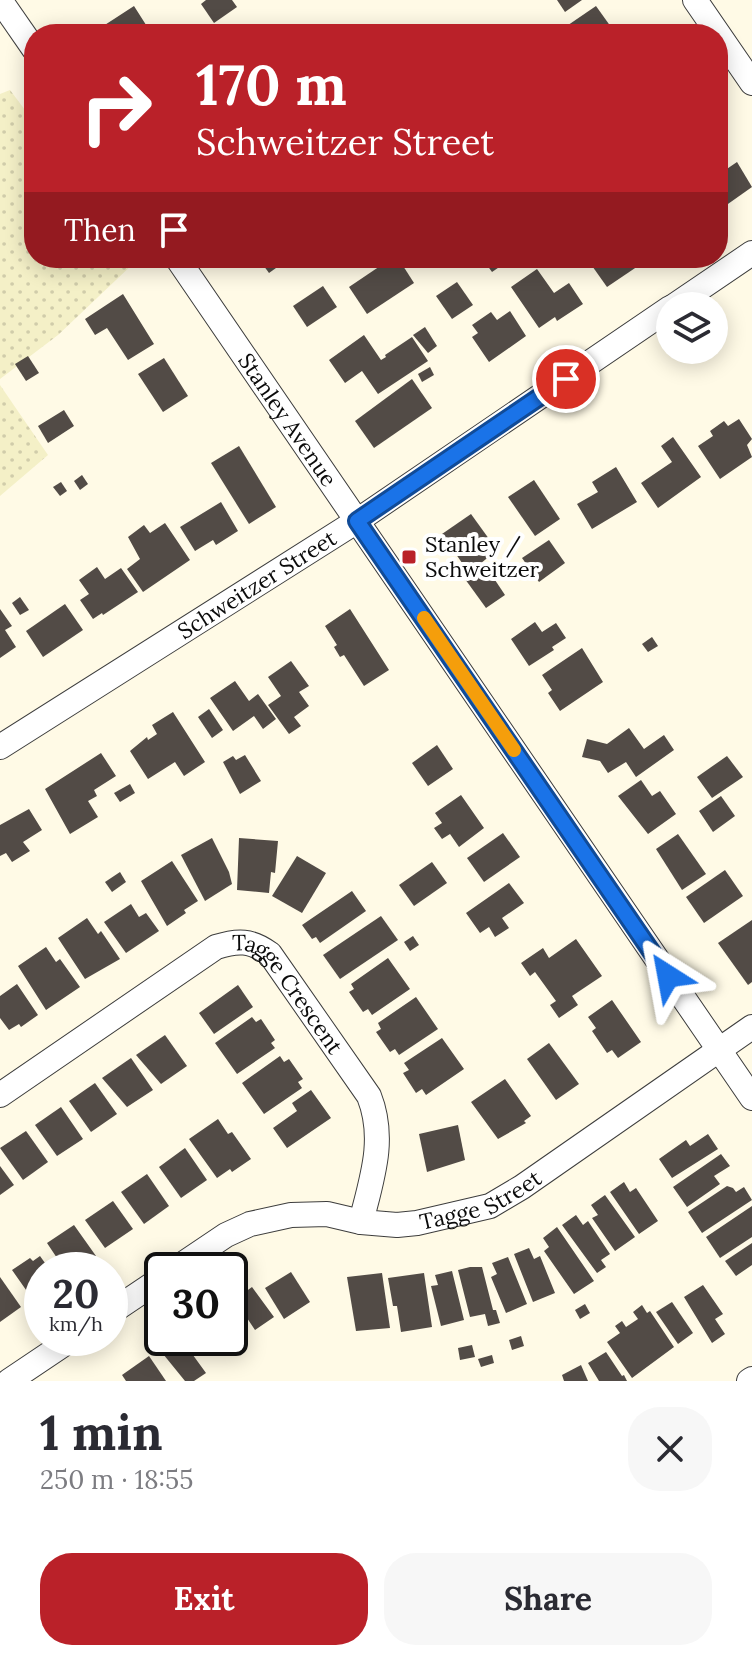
<!DOCTYPE html>
<meta charset="utf-8">
<style>
:root{--surface:#fff;--page:#f7f7f7;--text:#2b2b33;--muted:#7c7c81;--accent:#ba2129}
body{margin:0;font-family:Lora,serif;background:var(--page);color:var(--text);height:100vh;display:flex;flex-direction:column;font-size:30px;white-space:nowrap}
*{box-sizing:border-box;margin:0}
p{font-size:26px;color:var(--muted)}
.icon{flex:none;width:44px;height:44px;fill:none;stroke:currentColor;stroke-width:2;stroke-linecap:round;stroke-linejoin:round}
.map{position:relative;height:1381px;overflow:hidden}
.side{display:flex;flex-direction:column;background:var(--surface);flex:1}
.side>*{flex:none}
.banner{position:absolute;left:24px;top:24px;width:704px;height:244px;border-radius:32px;box-shadow:0 4px 20px #0003;background:#ba2129;color:#fff;overflow:hidden}
.buttons{position:absolute;left:656px;top:292px;display:grid;gap:16px}
.buttons a{display:grid;place-items:center;width:72px;height:72px;border-radius:50%;background:var(--surface);box-shadow:0 4px 20px #0003;font-size:40px}
.speed{position:absolute;left:24px;top:1252px;display:flex;gap:16px;font-size:40px;font-weight:700;text-align:center}
.speed>*{display:grid;place-content:center;width:104px;height:104px;border-radius:50%;background:var(--surface);box-shadow:0 4px 20px #0003;line-height:1}
.speed small{font-size:20px;font-weight:400}
.speed .limit{border:4px solid #111;border-radius:12px;background:#fff;color:#111}
.pin{position:absolute;display:grid;place-items:center;width:68px;height:68px;color:#fff;margin:-34px;border:4px solid #fff;border-radius:50%;box-shadow:0 2px 8px #0007}
.me{position:absolute;width:88px;margin:-44px;rotate:326deg;stroke-linejoin:round;filter:drop-shadow(0 0 6px #0008)}
.turn{display:flex;align-items:center;gap:28px;height:168px;padding:0 40px;font-size:36px}
.turn .icon{width:104px;height:104px;stroke-width:2.5}
.turn b{display:block;font-size:56px;line-height:68px}
.then{display:flex;align-items:center;height:76px;padding:0 40px;background:#0003;gap:16px;font-size:30px}
.round{display:grid;place-items:center;flex:none;width:84px;height:84px;border-radius:32px;background:var(--page)}
.overview{display:flex;align-items:center;justify-content:space-between;height:136px;padding:0 40px}
h1{font-size:48px;font-weight:700;line-height:60px}
.button{display:flex;gap:16px;margin-top:auto;padding:16px 40px}
.button a{flex:1;height:92px;border-radius:32px;background:var(--accent);color:#fff;font-size:32px;font-weight:700;line-height:92px;text-align:center}
.button a+a{background:var(--page);color:var(--text)}
.map>svg:first-child{display:block}
</style>
<div class="map">
<svg width="752" height="1381" viewBox="0 0 752 1381">
<defs>
<pattern id="farmland-dots" width="8" height="8" patternUnits="userSpaceOnUse" patternTransform="scale(2)"><rect width="8" height="8" fill="#f4f0c7"/><path d="M2 2h.1M6 6h.1" fill="none" stroke="#d0ccaa" stroke-width="1.8" stroke-linecap="round"/></pattern>
</defs>
<rect width="100%" height="100%" fill="#fffae6"/>
<g fill="url(#farmland-dots)">
<path d="M10 90 34 122V258H134L136 261 58 335 0 379V94Z"/>
<path d="M0 385 48 455 0 496Z"/>
</g>
<g fill="#524b46">
<path d="M206 0H232L237 7 214 23 201 4Z"/>
<path d="M557 0H582L565 12Z"/>
<path d="M134 6 148 28 153 24 160 34H96L94 32Z"/>
<path d="M596 6 616 34H555Z"/>
<path d="M737 162 752 187 718 211V175Z"/>
<path d="M258 258H290L269 273Z"/>
<path d="M392 258H398L414 283 367 314 349 287Z"/>
<path d="M482 258H505L508 261 492 272Z"/>
<path d="M597 258H642L644 262 607 287 590 263Z"/>
<path d="M537 269 554 293 569 283 583 304 557 321 555 317 539 328 511 287Z"/>
<path d="M457 282 473 305 452 319 436 296Z"/>
<path d="M323 286 337 307 307 327 293 306Z"/>
<path d="M123 294 154 344 128 360 107 328 95 335 85 319Z"/>
<path d="M510 311 526 336 489 362 472 337 478 333 472 325 491 312 497 320Z"/>
<path d="M425 327 437 346 428 353 413 335Z"/>
<path d="M364 335 381 360 386 357 385 355 412 337 428 361 378 394 362 371 345 383 329 360Z"/>
<path d="M28 356 39 373 26 381 15 364Z"/>
<path d="M164 358 188 396 163 412 138 374Z"/>
<path d="M430 367 434 375 422 382 418 374Z"/>
<path d="M412 379 432 408 374 448 355 421Z"/>
<path d="M64 410 74 426 48 443 38 426Z"/>
<path d="M739 419 752 439 747 445 752 457 720 479 698 446 713 436 710 431 724 421 728 426Z"/>
<path d="M673 437 701 477 658 508 641 483 672 462 661 446Z"/>
<path d="M239 446 276 507 249 524 211 463Z"/>
<path d="M616 467 637 502 592 529 577 504 598 492 592 482Z"/>
<path d="M82 475 88 484 80 490 74 481Z"/>
<path d="M534 480 560 519 535 536 508 497Z"/>
<path d="M61 482 67 491 60 496 53 487Z"/>
<path d="M221 502 238 531 216 545 213 540 195 551 180 527Z"/>
<path d="M471 514 497 550 469 573 442 534Z"/>
<path d="M165 523 190 560 143 592 127 569 140 559 128 537 144 525 150 533Z"/>
<path d="M549 540 565 563 539 582 522 558Z"/>
<path d="M485 565 505 595 486 608 465 579Z"/>
<path d="M97 567 105 579 121 568 138 592 103 615 102 613 93 619 80 600 89 594 79 580Z"/>
<path d="M20 597 29 610 20 615 12 603Z"/>
<path d="M65 604 83 630 43 657 26 631Z"/>
<path d="M0 609 12 626 5 630 16 647 0 658Z"/>
<path d="M350 609 389 670 364 686 344 655 340 657 334 647 337 645 325 626Z"/>
<path d="M535 622 542 632 556 623 566 638 552 647 554 650 529 666 511 639Z"/>
<path d="M652 637 658 646 648 652 642 644Z"/>
<path d="M582 648 603 682 560 711 548 693 552 690 542 675Z"/>
<path d="M291 661 309 686 299 692 309 706 294 717 301 726 289 734 268 705 281 696 268 677Z"/>
<path d="M235 681 249 701 258 694 276 719 263 729 254 716 233 731 210 698Z"/>
<path d="M209 709 223 730 212 738 198 717Z"/>
<path d="M173 712 205 762 184 776 175 762 148 779 130 751 147 737 148 740 157 734 152 725Z"/>
<path d="M629 728 644 749 664 735 674 750 636 777 626 762 608 773 600 761 582 757 587 739 607 744Z"/>
<path d="M437 745 453 769 428 786 412 763Z"/>
<path d="M101 753 116 776 94 790 97 796 88 801 98 817 70 834 45 789Z"/>
<path d="M245 755 261 781 240 794 223 762 233 756 236 760Z"/>
<path d="M727 756 743 777 712 798 697 777Z"/>
<path d="M641 780 652 796 660 791 676 814 648 834 618 796Z"/>
<path d="M130 784 135 793 120 802 114 793Z"/>
<path d="M461 795 484 828 459 847 450 834 442 839 434 828 442 823 435 813Z"/>
<path d="M721 796 735 816 713 832 699 811Z"/>
<path d="M29 809 42 830 23 842 30 851 12 862 6 853 0 856V825Z"/>
<path d="M503 833 520 857 484 882 467 858Z"/>
<path d="M678 834 706 874 682 890 656 849Z"/>
<path d="M212 838 229 872 232 884 205 901 181 855Z"/>
<path d="M239 838 278 841 275 873 271 872 269 893 237 890Z"/>
<path d="M297 856 326 873 302 913 272 896Z"/>
<path d="M172 861 198 901 184 910 186 913 167 926 141 881Z"/>
<path d="M432 862 447 883 414 906 399 885Z"/>
<path d="M725 870 743 896 704 923 686 897Z"/>
<path d="M120 872 126 882 112 892 105 882Z"/>
<path d="M509 883 524 903 502 918 509 928 495 937 489 927 480 933 466 913Z"/>
<path d="M352 891 366 911 320 943 316 937 312 939 302 925Z"/>
<path d="M131 904 139 917 146 913 159 931 126 953 104 922Z"/>
<path d="M381 916 398 940 340 979 323 955Z"/>
<path d="M87 918 98 934 101 931 120 959 85 979 58 938Z"/>
<path d="M752 920V982L748 985 718 943Z"/>
<path d="M413 936 419 945 410 951 404 942Z"/>
<path d="M576 939 602 976 572 996 578 1005 559 1018 550 1005 556 1001 535 972 530 976 521 963 543 948 549 958Z"/>
<path d="M46 947 56 962 60 959 80 987 46 1010 18 966Z"/>
<path d="M388 958 410 989 372 1015 368 1009 363 1012 349 992 354 989 351 984Z"/>
<path d="M17 984 38 1015 21 1027 19 1024 9 1030 0 1018V996Z"/>
<path d="M238 985 253 1007 214 1034 199 1013Z"/>
<path d="M416 997 438 1029 399 1055 395 1049 390 1052 376 1032 381 1029 378 1023Z"/>
<path d="M612 1000 641 1042 618 1058 612 1050 607 1053 592 1031 596 1028 588 1017Z"/>
<path d="M252 1017 256 1022 261 1019 275 1040 271 1043 275 1048 237 1074 215 1043Z"/>
<path d="M165 1035 187 1066 161 1084 136 1055Z"/>
<path d="M442 1038 464 1069 426 1095 422 1089 416 1093 403 1073 409 1070 404 1063Z"/>
<path d="M549 1043 579 1084 556 1100 527 1059Z"/>
<path d="M280 1056 284 1062 289 1059 303 1079 298 1082 302 1088 264 1114 242 1083Z"/>
<path d="M131 1058 153 1090 127 1107 102 1078Z"/>
<path d="M505 1079 531 1116 524 1121 526 1123 498 1139 471 1102Z"/>
<path d="M95 1083 117 1114 91 1132 69 1101Z"/>
<path d="M311 1090 331 1118 287 1148 273 1128 297 1111 292 1103Z"/>
<path d="M61 1107 83 1139 57 1156 35 1125Z"/>
<path d="M218 1119 228 1134 232 1132 251 1159 232 1172 230 1169 217 1178 189 1139Z"/>
<path d="M458 1125 465 1160 427 1172 419 1134Z"/>
<path d="M26 1131 48 1162 23 1180 0 1148Z"/>
<path d="M708 1134 718 1149 672 1178 659 1159 686 1140 690 1146Z"/>
<path d="M185 1148 207 1180 181 1198 159 1167Z"/>
<path d="M721 1154 730 1166 714 1176 720 1184 687 1207 673 1187Z"/>
<path d="M0 1166 14 1185 0 1195Z"/>
<path d="M147 1174 169 1206 144 1224 121 1192Z"/>
<path d="M624 1182 630 1192 636 1188 658 1221 639 1234 610 1192Z"/>
<path d="M727 1186 733 1188 736 1192 744 1187 752 1200 702 1233 688 1212Z"/>
<path d="M605 1195 635 1237 615 1251 592 1218 598 1215 591 1205Z"/>
<path d="M113 1201 133 1229 105 1248 85 1220Z"/>
<path d="M752 1206V1237L720 1258 706 1237Z"/>
<path d="M576 1215 583 1225 588 1221 610 1254 601 1260 606 1267 597 1273 562 1225Z"/>
<path d="M74 1225 96 1256 79 1268 75 1263 65 1270 47 1243Z"/>
<path d="M557 1227 594 1281 574 1294 544 1251 549 1247 543 1238Z"/>
<path d="M752 1243V1265L736 1276 725 1261Z"/>
<path d="M529 1248 534 1259 540 1256 555 1293 533 1302 514 1254Z"/>
<path d="M40 1256 50 1270H42V1292L40 1290 31 1297 12 1270 30 1258 33 1261Z"/>
<path d="M508 1257 527 1304 506 1313 491 1277 497 1274 492 1263Z"/>
<path d="M470 1267H482L493 1310H496L500 1323 488 1326 485 1314 470 1317 458 1270Z"/>
<path d="M452 1271 464 1320 441 1326 431 1286 438 1285 435 1275Z"/>
<path d="M291 1272 310 1302 284 1319 265 1288Z"/>
<path d="M382 1273 390 1328 356 1331 347 1277Z"/>
<path d="M424 1273 432 1327 401 1332 397 1306H393L388 1278Z"/>
<path d="M0 1277 21 1307 0 1322Z"/>
<path d="M703 1285 723 1314 715 1319 725 1334 712 1343 684 1297Z"/>
<path d="M252 1287 274 1317 255 1330 247 1318 239 1324 230 1312V1303Z"/>
<path d="M672 1302 693 1333 678 1344 656 1312Z"/>
<path d="M585 1304 590 1313 580 1319 575 1310Z"/>
<path d="M642 1305 647 1313 650 1311 674 1347 632 1378 607 1342 620 1333 615 1326 622 1321 626 1327 638 1319 633 1312Z"/>
<path d="M230 1327 238 1339 220 1352 211 1341 204 1346 198 1338H230Z"/>
<path d="M521 1336 524 1346 512 1350 509 1340Z"/>
<path d="M171 1340 174 1345 182 1340 206 1373 194 1381H185L159 1349Z"/>
<path d="M472 1345 475 1357 460 1360 458 1348Z"/>
<path d="M606 1352 622 1376 624 1375 627 1381H599L588 1363Z"/>
<path d="M492 1355 494 1363 481 1367 478 1359Z"/>
<path d="M149 1356 166 1381H126L122 1375Z"/>
<path d="M581 1365 588 1381H564L562 1375Z"/>
</g>
<g fill="none" stroke-linecap="round" stroke-linejoin="round">
<defs>
<g id="street">
<path d="M0 0 34 49"/>
<path d="M695 0 752 83"/>
<path id="s1" d="M177 258 752 1098"/>
<path d="M674 306 752 253"/>
<path id="s2" d="M0 747 357 521 670 308"/>
<path id="s3" d="M0 1095 216 947C238 940 251 940 270 954L369 1096C386 1139 372 1178 361 1222"/>
<path id="s4" d="M174 1270 226 1235 250 1224 291 1215 327 1214 361 1222 397 1225 417 1223 490 1206 522 1187 752 1027"/>
<path d="M110 1313 162 1278"/>
<path d="M9 1381 73 1338"/>
<path d="M749 1381 752 1379"/>
</g>
</defs>
<use href="#street" stroke="#3d3d3d" stroke-width="26"/>
<use href="#street" stroke="#fff" stroke-width="24"/>
</g>
<g fill="none" stroke-linecap="round" stroke-linejoin="round">
<defs>
<path id="route" d="M566 379 357 521 668 976"/>
</defs>
<use href="#route" stroke="#114b97" stroke-width="20"/>
<use href="#route" stroke="#1a73e8" stroke-width="14"/>
<path stroke="#f59e0b" stroke-width="14" d="M424 618 514 750"/>
</g>
<rect fill="#ba2129" stroke="#fff" stroke-width="3" x="401" y="549" width="16" height="16" rx="4"/>
<g text-anchor="middle" stroke-width="8" stroke-linejoin="round" paint-order="stroke">
<g font-size="22" fill="#0a0a0a" stroke="#fff">
<text dy="8" stroke="none"><textPath href="#s1" startOffset="196">Stanley Avenue</textPath></text>
<text dy="8" stroke="none"><textPath href="#s2" startOffset="304">Schweitzer Street</textPath></text>
<text dy="8" stroke="none"><textPath href="#s3" startOffset="358">Tagge Crescent</textPath></text>
<text dy="8" stroke="none"><textPath href="#s4" startOffset="326">Tagge Street</textPath></text>
</g>
<g font-size="22" fill="#0a0a0a" stroke="#fff" text-anchor="start">
<text x="425" y="552">Stanley /<tspan x="425" dy="25">Schweitzer</tspan></text>
</g>
</g>
</svg>
<div class="buttons">
<a><svg class="icon" aria-label="layers" viewBox="0 0 24 24"><path d="M12 4l9 5-9 5-9-5zM3 14l9 5 9-5"/></svg></a>
</div>
<div class="speed"><div>20<small>km/h</small></div><div class="limit">30</div></div>
<div class="pin" style="left:566px;top:379px;background:#d93025"><svg class="icon" aria-label="arrive" viewBox="0 0 24 24"><path d="M6 21V4h12l-3 4 3 4H6"/></svg></div>
<svg class="me" style="left:668px;top:976px" viewBox="-20 -20 40 40"><path d="M0-17L14 15 0 8-14 15z" fill="#1a73e8" stroke="#fff" stroke-width="4"/></svg>
<div class="banner">
<div class="turn"><svg class="icon" aria-label="right" viewBox="0 0 24 24"><path d="M7 20v-9h11M14 6l5 5-5 5"/></svg><div><b>170 m</b>Schweitzer Street</div></div>
<div class="then">Then<svg class="icon" aria-label="arrive" viewBox="0 0 24 24"><path d="M6 21V4h12l-3 4 3 4H6"/></svg></div>
</div>
</div>
<section class="side">
<div class="overview"><div><h1>1 min</h1><p>250 m · 18:55</p></div><a class="round"><svg class="icon" aria-label="close" viewBox="0 0 24 24"><path d="M6 6l12 12M18 6L6 18"/></svg></a></div>
<div class="button"><a>Exit</a><a>Share</a></div>
</section>
